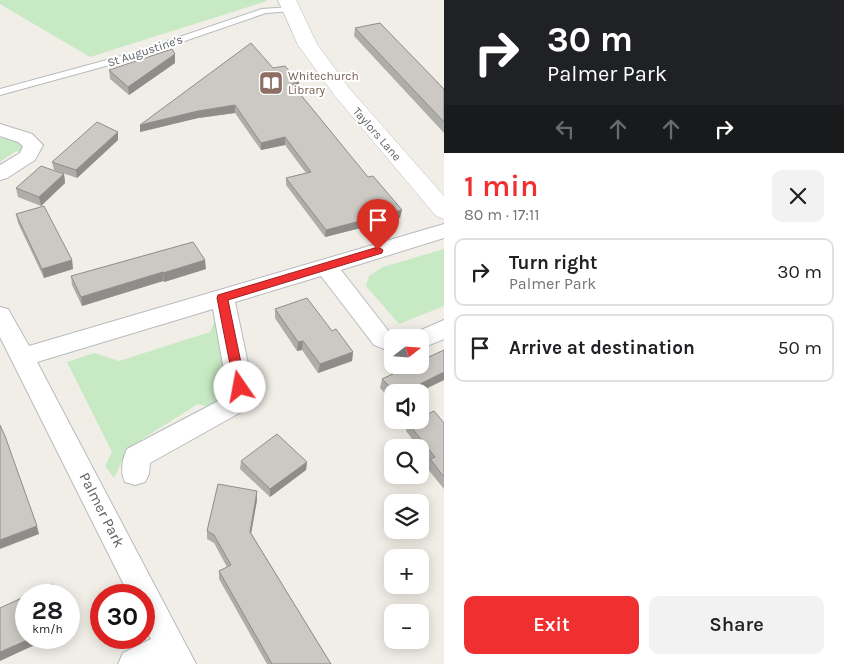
<!DOCTYPE html>
<meta charset="utf-8">
<style>
:root{--surface:#fff;--page:#f2f2f2;--text:#202124;--muted:#757577;--line:#e0e0e0;--accent:#f02f31}
body{margin:0;font-family:Karla,sans-serif;background:var(--page);color:var(--text);height:100vh;display:flex;flex-direction:column;font-size:19px;white-space:nowrap}
*{box-sizing:border-box;margin:0}
p{font-size:16px;color:var(--muted)}
.icon{flex:none;width:28px;height:28px;fill:none;stroke:currentColor;stroke-width:2;stroke-linecap:round;stroke-linejoin:round}
.map{position:relative;flex:1;overflow:hidden}
.drawer{display:flex;flex-direction:column;background:var(--surface);width:400px}
.drawer>*{flex:none}
.banner{background:#202124;color:#fff;overflow:hidden}
.needle{width:32px;rotate:73deg}
.fabs{position:absolute;left:384px;top:329px;display:grid;gap:10px}
.fabs a{display:grid;place-items:center;width:45px;height:45px;border-radius:10px;background:var(--surface);box-shadow:0 2px 12px #0003;font-size:25px}
.speed{position:absolute;left:15px;top:584px;display:flex;gap:10px;font-size:25px;font-weight:700;text-align:center}
.speed>*{display:grid;place-content:center;width:65px;height:65px;border-radius:50%;background:var(--surface);box-shadow:0 2px 12px #0003;line-height:1}
.speed small{font-size:12px;font-weight:400}
.speed .limit{border:8px solid #d22;background:#fff;color:#111}
.pin{position:absolute;display:grid;place-items:center;width:42px;height:42px;color:#fff;margin:-51px -21px;border-radius:50% 50% 50% 0;rotate:-45deg;box-shadow:0 0 5px #0007}
.pin .icon{rotate:45deg}
.me{position:absolute;width:55px;margin:-28px;rotate:348deg;stroke-linejoin:round;filter:drop-shadow(0 0 4px #0008)}
.turn{display:flex;align-items:center;gap:18px;height:105px;padding:0 20px;font-size:22px}
.turn .icon{width:65px;height:65px;stroke-width:2.5}
.turn b{display:block;font-size:35px;line-height:42px}
.lanes{display:flex;align-items:center;height:48px;padding:0 20px;background:#0003;justify-content:center;gap:25px;direction:ltr}
.lanes .off{opacity:.35}
.round{display:grid;place-items:center;flex:none;width:52px;height:52px;border-radius:10px;background:var(--page)}
.head{display:flex;align-items:center;justify-content:space-between;height:85px;padding:0 20px}
h1{font-size:30px;font-weight:600;line-height:38px;color:var(--accent)}
.cta{display:flex;gap:10px;margin-top:auto;padding:10px 20px}
.cta a{flex:1;height:58px;border-radius:10px;background:var(--accent);color:#fff;font-size:20px;font-weight:600;line-height:58px;text-align:center}
.cta a+a{background:var(--page);color:var(--text)}
ul{padding:0;list-style:none}
li{display:flex;align-items:center;gap:15px;height:68px;margin:0 10px 8px;padding:0 10px;border:2px solid var(--line);border-radius:10px}
li div{flex:1}
li b{display:block;font-size:19px}
li em{font-style:normal}
main{display:flex;flex:1;min-height:0}
.map>svg:first-child{display:block}
</style>
<main>
<div class="map">
<svg width="444" height="664" viewBox="0 0 444 664">
<rect width="100%" height="100%" fill="#f1eee7"/>
<g fill="#c7e9c3">
<path d="M0 0H266L267 1 90 57 0 4Z"/>
<path d="M13 137 24 147 22 153 16 151 0 162V138Z"/>
<path d="M444 249V306L399 324 366 286 369 276 383 267Z"/>
<path d="M217 316 227 392 213 408 198 404 128 448 114 478 105 466 112 452 67 362 94 353 119 361 210 332Z"/>
</g>
<g fill="none" stroke-linecap="round" stroke-linejoin="round">
<defs>
<path id="lane" d="M290 7H293V11L266 13 135 58 0 95V89L129 54 262 9Z"/>
<g id="street">
<path d="M0 124 32 134 43 145 35 160 7 178 0 180V165L20 153 23 146 18 142 0 136Z"/>
<path d="M444 224V238L341 270 390 333 400 337 392 338V352L374 345 321 276 235 302 253 387 247 404 243 411 150 463 149 474 145 482 135 485 125 482C120 471 122 460 127 449L224 398 227 387 213 309 37 362 196 664H118L123 653 151 639 144 625V595H129L0 337V307L8 309 29 346Z"/>
<path d="M444 320V339L420 349V338H409L412 334Z"/>
</g>
<path id="secondary" d="M278 0H296L317 44 349 88 444 196V219L436 216 335 96 298 45Z"/>
</defs>
<use href="#lane" stroke="#b7babe" stroke-width="2"/>
<use href="#street" stroke="#b7babe" stroke-width="2"/>
<use href="#secondary" stroke="#b8bcc1" stroke-width="1"/>
<use href="#lane" fill="#fff" fill-rule="evenodd"/>
<use href="#street" fill="#fff" fill-rule="evenodd"/>
<use href="#secondary" fill="#fff" fill-rule="evenodd"/>
</g>
<g fill="#afada9">
<path d="M355 28 444 89V133L354 36Z"/>
<path d="M175 54V63L129 95 110 79 109 70Z"/>
<path d="M299 82 298 90H297L400 218 325 237 286 185V178L306 173 285 145 261 150 235 113 198 118 140 132V125Z"/>
<path d="M118 140 77 178 54 170 52 162Z"/>
<path d="M64 174 65 183 41 206 18 197 16 188Z"/>
<path d="M16 214 72 260 73 269 44 278 18 223Z"/>
<path d="M206 269 164 282 163 281 82 306 72 285 71 276Z"/>
<path d="M275 309 332 331 353 352 352 361 318 373 302 350 297 351 275 318Z"/>
<path d="M444 350V380L426 389 428 391 425 400 420 392H392V401L380 388 382 379Z"/>
<path d="M408 423H444V489L427 468 429 460 420 449V448H419L406 431Z"/>
<path d="M241 461 307 462 306 470 270 497 240 469Z"/>
<path d="M257 500 251 533 331 664H267L219 579V571L227 567 214 543 207 539V531Z"/>
</g>
<g fill="#8f8d89">
<path d="M175 54V63L129 95 128 87Z"/>
<path d="M299 82 298 90 292 91V84Z"/>
<path d="M235 105V113L198 118 140 132V125L198 111Z"/>
<path d="M118 132V140L77 178 76 170Z"/>
<path d="M285 137V145L261 150V143Z"/>
<path d="M64 174 65 183 41 206 39 197Z"/>
<path d="M402 210 400 218 325 237 326 230Z"/>
<path d="M72 260 73 269 44 278 42 269Z"/>
<path d="M205 260 206 269 164 282 163 273Z"/>
<path d="M163 272V281L82 306 81 297Z"/>
<path d="M303 341 302 350 297 351 298 342Z"/>
<path d="M353 352 352 361 318 373 320 364Z"/>
<path d="M444 372V380L418 392 420 384Z"/>
<path d="M428 391 425 400 420 402V395Z"/>
<path d="M307 462 306 470 270 497V489Z"/>
<path d="M257 491V500L250 540V532Z"/>
<path d="M37 526 39 534 0 549V540Z"/>
<path d="M69 620H70L72 627 69 629Z"/>
<path d="M32 638H50L0 661V652Z"/>
</g>
<g fill="#ccc9c4" stroke="#8f8d89">
<path d="M380 23 444 89V122L355 28Z"/>
<path d="M251 43 273 68 285 66 299 82 292 84 368 177 373 176 402 210 326 230 286 178 311 172 285 137 261 143 235 105 198 111 140 125Z"/>
<path d="M172 49 175 54 128 87 109 70Z"/>
<path d="M97 122 118 132 76 170 52 162Z"/>
<path d="M41 166 64 174 39 197 16 188Z"/>
<path d="M44 206 72 260 42 269 16 214Z"/>
<path d="M193 242 205 260 163 273V272L81 297 71 276Z"/>
<path d="M307 298 332 331 336 329 353 352 320 364 303 341 298 342 275 309Z"/>
<path d="M444 350V372L420 384 428 391 420 395V392H395L382 379 412 365H420V361Z"/>
<path d="M434 411 444 423V477L430 459 435 457 408 423 414 420H420V418Z"/>
<path d="M0 425 5 436 37 526 0 540Z"/>
<path d="M277 434 307 462 270 489 241 461Z"/>
<path d="M218 484 257 491 250 532 331 664H272L219 571 231 565 214 535 207 531Z"/>
<path d="M53 584 59 595H28Z"/>
<path d="M26 596V638H32L0 652V608Z"/>
</g>
<path fill="#f02f31" stroke="#9c1f20" d="M378 247 383 250 382 253 228 300 246 387 244 390H235L217 298 218 295Z"/>
<defs>
<symbol id="library-square" viewBox="-11 -11 22 22"><rect x="-9" y="-9" width="18" height="18" rx="4" fill="#8d6e63" stroke="#fff"/><path d="M-6-4Q-3-5.5-.7-3.5V5Q-3 3-6 4ZM6-4Q3-5.5 .7-3.5V5Q3 3 6 4Z" fill="#fff"/></symbol>
</defs>
<g fill-rule="evenodd">
<use href="#library-square" x="257" y="69" width="28" height="28"/>
</g>
<g text-anchor="middle" stroke-width="4" stroke-linejoin="round" paint-order="stroke">
<g font-size="12" fill="#5e6468" stroke="#fff">
<text transform="translate(145 51) rotate(-18)" y="4">St Augustine's</text>
<text transform="translate(377 134) rotate(49)" y="4">Taylors Lane</text>
</g>
<g font-size="12" fill="#785e54" stroke="#fff" text-anchor="start">
<text x="288" y="80">Whitechurch<tspan x="288" dy="14">Library</tspan></text>
</g>
<g font-size="15" fill="#5e6468" stroke="#fff">
<text transform="translate(102 510) rotate(63)" y="5">Palmer Park</text>
</g>
</g>
</svg>
<div class="fabs">
<a><svg class="needle" viewBox="-14 -14 28 28"><path d="M0-13l5 13h-10z" fill="#e53935"/><path d="M0 13l5-13h-10z" fill="#757577"/></svg></a>
<a><svg class="icon" aria-label="sound" viewBox="0 0 24 24"><path d="M4 9h4l5-4v14l-5-4H4zM17 9q2 3 0 6"/></svg></a>
<a><svg class="icon" aria-label="search" viewBox="0 0 24 24"><circle cx="10" cy="10" r="6"/><path d="M15 15l6 6"/></svg></a>
<a><svg class="icon" aria-label="layers" viewBox="0 0 24 24"><path d="M12 4l9 5-9 5-9-5zM3 14l9 5 9-5"/></svg></a>
<a>+</a>
<a>−</a>
</div>
<div class="speed"><div>28<small>km/h</small></div><div class="limit">30</div></div>
<div class="pin" style="left:378px;top:250px;background:#d93025"><svg class="icon" aria-label="arrive" viewBox="0 0 24 24"><path d="M6 21V4h12l-3 4 3 4H6"/></svg></div>
<svg class="me" style="left:240px;top:387px" viewBox="-20 -20 40 40"><circle r="19" fill="#fff"/><path d="M0-13L10 11 0 6-10 11z" fill="#f02f31"/></svg>
</div>
<section class="drawer">
<div class="banner">
<div class="turn"><svg class="icon" aria-label="right" viewBox="0 0 24 24"><path d="M7 20v-9h11M14 6l5 5-5 5"/></svg><div><b>30 m</b>Palmer Park</div></div>
<div class="lanes"><svg class="icon off" aria-label="left" viewBox="0 0 24 24"><path d="M17 20v-9H6M10 6l-5 5 5 5"/></svg><svg class="icon off" aria-label="ahead" viewBox="0 0 24 24"><path d="M12 20V5M6 11l6-6 6 6"/></svg><svg class="icon off" aria-label="ahead" viewBox="0 0 24 24"><path d="M12 20V5M6 11l6-6 6 6"/></svg><svg class="icon" aria-label="right" viewBox="0 0 24 24"><path d="M7 20v-9h11M14 6l5 5-5 5"/></svg></div>
</div>
<div class="head"><div><h1>1 min</h1><p>80 m · 17:11</p></div><a class="round"><svg class="icon" aria-label="close" viewBox="0 0 24 24"><path d="M6 6l12 12M18 6L6 18"/></svg></a></div>
<ul>
<li><svg class="icon" aria-label="right" viewBox="0 0 24 24"><path d="M7 20v-9h11M14 6l5 5-5 5"/></svg><div><b>Turn right</b><p>Palmer Park</p></div><em>30 m</em></li>
<li><svg class="icon" aria-label="arrive" viewBox="0 0 24 24"><path d="M6 21V4h12l-3 4 3 4H6"/></svg><div><b>Arrive at destination</b></div><em>50 m</em></li>
</ul>
<div class="cta"><a>Exit</a><a>Share</a></div>
</section>
</main>
